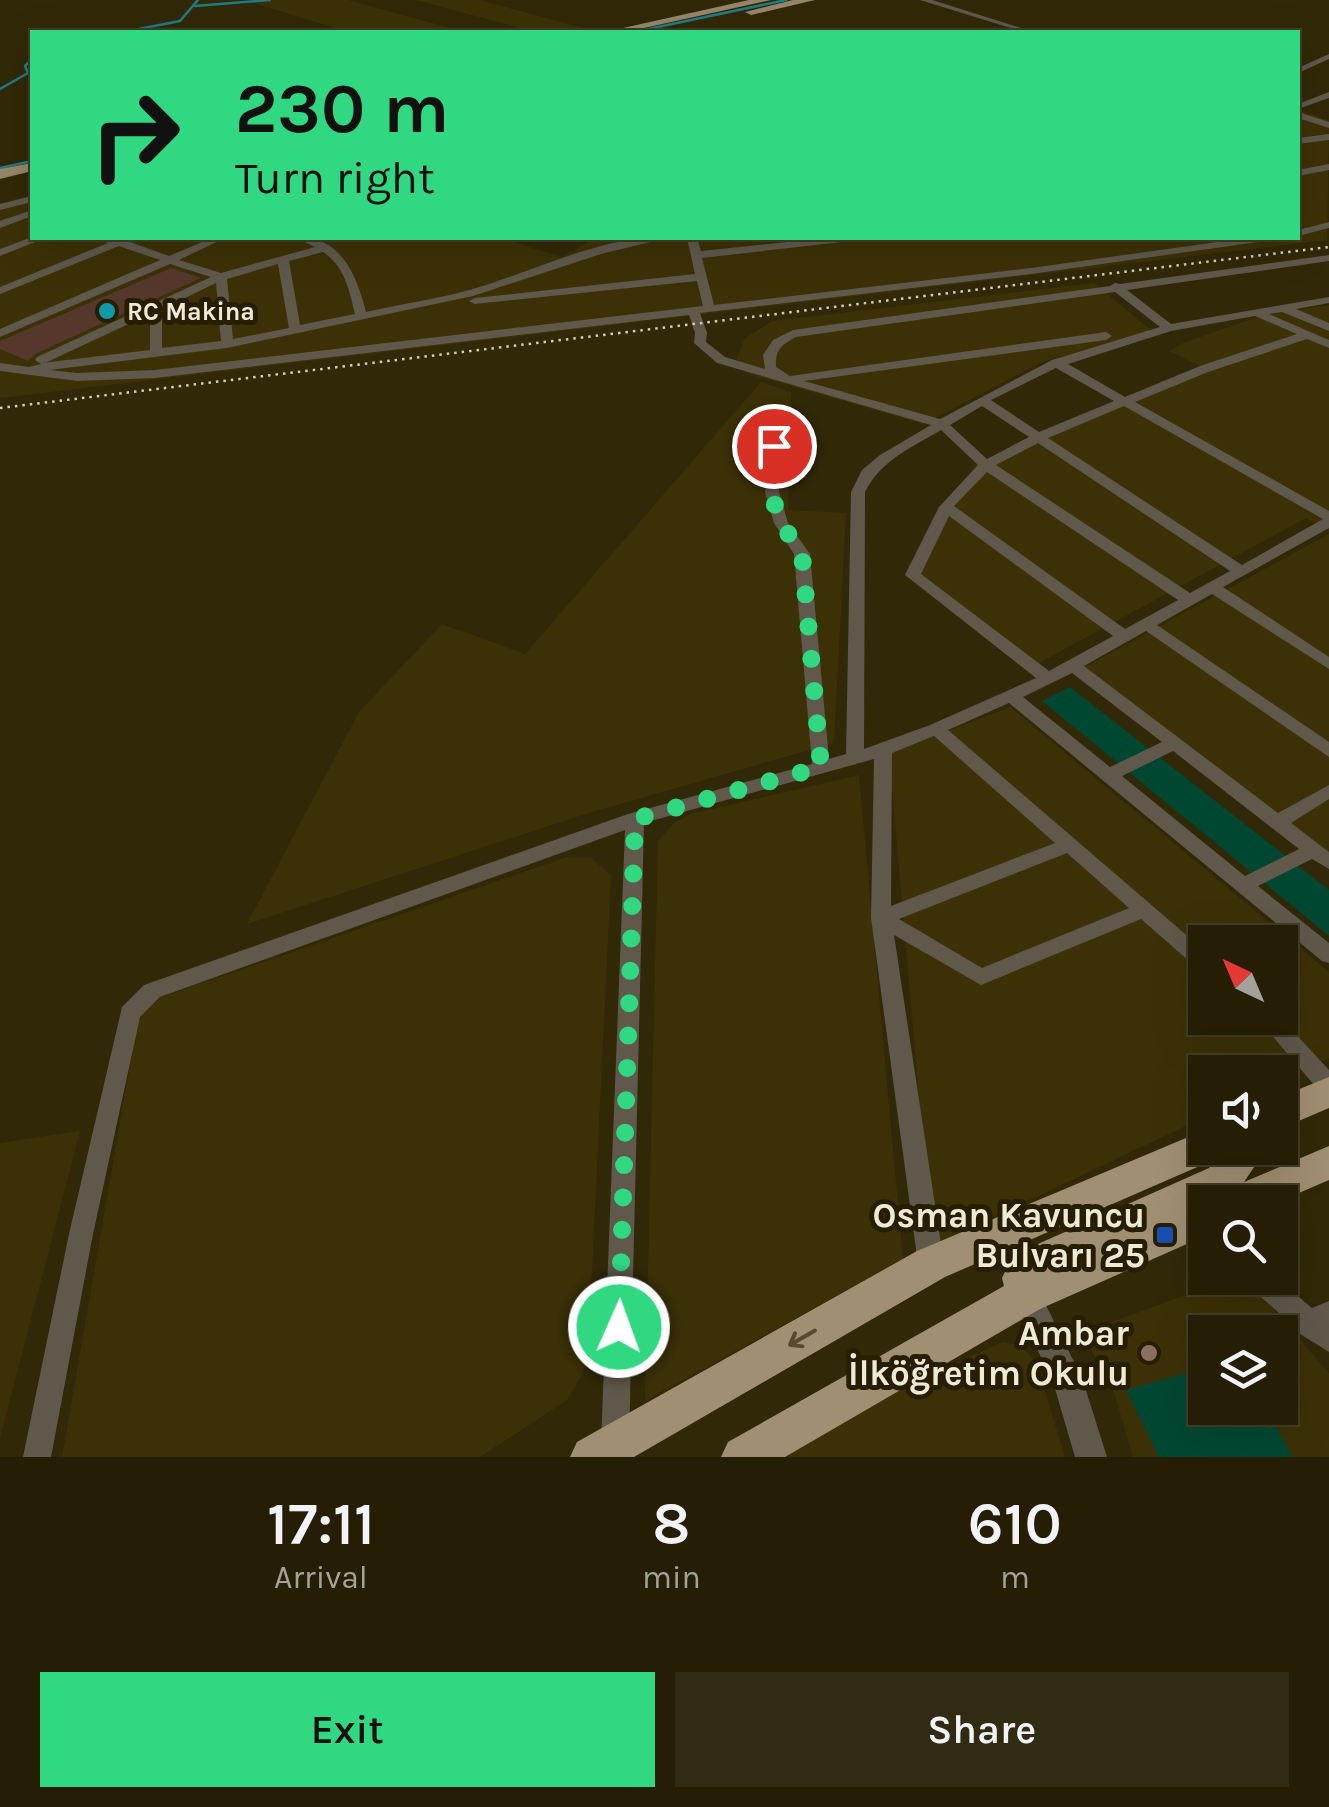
<!DOCTYPE html>
<meta charset="utf-8">
<style>
:root{--surface:#251e05;--page:#312b13;--text:#f1f3f6;--muted:#a3a29a;--line:#423c27;--accent:#31d882}
body{margin:0;font-family:Karla,sans-serif;background:var(--page);color:var(--text);height:100vh;display:flex;flex-direction:column;font-size:38px;white-space:nowrap}
*{box-sizing:border-box;margin:0}
p{font-size:32px;color:var(--muted)}
.icon{flex:none;width:55px;height:55px;fill:none;stroke:currentColor;stroke-width:2;stroke-linecap:round;stroke-linejoin:round}
.map{position:relative;height:1457px;overflow:hidden}
.drawer{display:flex;flex-direction:column;background:var(--surface);flex:1}
.drawer>*{flex:none}
.hud{position:absolute;left:30px;top:30px;width:1270px;height:210px;border-radius:0px;box-shadow:0 10px 40px #0002,0 0 0 2px var(--line);background:#31d882;color:#111;overflow:hidden}
.needle{width:65px;rotate:316deg}
.tools{position:absolute;left:1188px;top:925px;display:grid;gap:20px}
.tools a{display:grid;place-items:center;width:110px;height:110px;border-radius:0px;background:var(--surface);box-shadow:0 10px 40px #0002,0 0 0 2px var(--line);font-size:50px}
.pin{position:absolute;display:grid;place-items:center;width:85px;height:85px;color:#fff;margin:-42px;border:5px solid #fff;border-radius:50%;box-shadow:0 2px 10px #0007}
.me{position:absolute;width:110px;margin:-55px;rotate:2deg;stroke-linejoin:round;filter:drop-shadow(0 0 8px #0008)}
.turn{display:flex;align-items:center;gap:35px;height:210px;padding:0 40px;font-size:45px}
.turn .icon{width:130px;height:130px;stroke-width:2.5}
.turn b{display:block;font-size:70px;line-height:85px}
.eta{display:flex;justify-content:space-evenly;align-items:center;height:170px;text-align:center}
.eta b{font-size:60px;font-weight:600;line-height:70px}
.primary-button{display:flex;gap:20px;margin-top:auto;padding:20px 40px}
.primary-button a{flex:1;height:115px;border-radius:0px;background:var(--accent);color:#111;font-size:40px;font-weight:600;line-height:115px;text-align:center}
.primary-button a+a{background:var(--page);color:var(--text)}
.map>svg:first-child{display:block}
</style>
<div class="map">
<svg width="1329" height="1457" viewBox="0 0 1329 1457">
<rect width="100%" height="100%" fill="#312807"/>
<g fill="#3c3106" fill-rule="evenodd">
<path d="M276 0H348L465 32H348L254 3Z"/>
<path d="M416 0H479L598 32H535Z"/>
<path d="M1298 110 1329 120 1327 240 0 398V203L32 195V238H500L562 257 596 238H1298Z"/>
<path d="M1094 283 1152 331 1042 362 924 424 745 373 737 358 745 338 773 321Z"/>
<path d="M1329 305V531L1306 518 1026 670 908 567 975 465 1208 370 1169 351 1183 343 1266 314Z"/>
<path d="M761 382 791 392 788 510 846 513 834 743 592 812 247 924 359 712 442 624 525 654Z"/>
<path d="M1329 534V857L1085 667Z"/>
<path d="M1010 707 1329 972V1058L1280 1081V1072H1205V1117L932 1246 889 754ZM1205 942H1280V1018H1205Z"/>
<path d="M859 775 903 1259 645 1401 658 841 674 823 691 814Z"/>
<path d="M567 857 591 858 611 875 588 1353 581 1377 567 1400 480 1457H62L137 1025 143 1013 162 997Z"/>
<path d="M80 1131 0 1438V1143Z"/>
<path d="M1231 1278H1246L1329 1373V1457H1133L1113 1389 1082 1333ZM1205 1332H1280V1408H1205Z"/>
<path d="M1003 1342 1021 1346 1036 1362 1065 1457H780L911 1383Z"/>
</g>
<g fill="#004731">
<path d="M1070 687 1329 890V936L1042 701Z"/>
<path d="M1205 1368V1408H1265L1293 1457H1159L1126 1390Z"/>
</g>
<g fill="none" stroke-linecap="round" stroke-linejoin="round">
<g stroke="#217b85" stroke-width="2.5">
<path d="M195 6 270 0"/>
<path d="M123 32 180 21 198 0"/>
<path d="M634 32 786 0"/>
<path d="M0 89 28 73 25 66 32 59"/>
<path d="M0 168 32 161"/>
</g>
</g>
<path fill="#56372b" d="M171 268 201 278 35 354 28 361 0 349V341Z"/>
<g fill="none" stroke-linecap="round" stroke-linejoin="round">
<g fill="#5f584b" fill-rule="evenodd">
<path d="M920 0H932L1034 32H1024Z"/>
<path d="M1329 54V59L1298 73V68Z"/>
<path d="M1329 92V98L1298 109V104Z"/>
<path d="M1298 112 1329 122V128L1298 118Z"/>
<path d="M1329 134V140L1298 144V138Z"/>
<path d="M1329 164V170L1298 176V170Z"/>
<path d="M32 196V202L0 210V204Z"/>
<path d="M32 210V216L0 228V221Z"/>
<path d="M1329 222V228L1298 236V230Z"/>
<path d="M32 237 45 238 0 256V249Z"/>
<path d="M99 238 124 240 169 256 212 238H225L179 260 221 273 315 247 296 238C340 235 356 273 366 312 401 304 438 299 473 289 533 272 604 234 667 238L601 254 473 296 227 348 50 370 77 373 155 370 703 306 697 281 475 304 469 301 475 298 695 274 687 238H697L701 251 826 238H855L850 241 702 258 714 305 1031 268 1246 238H1270L1265 241 1031 274 700 313 707 333 706 342 725 357 765 369 763 355 773 340 793 330 1110 286 1115 283 1120 284 1329 255V261L1127 290 1171 324 1329 297V303L1296 309 1329 323V331L1282 312 1269 314 1329 340V348L1307 339 1208 372 1135 402 1329 511V528L1223 587 1329 657V669L1212 594 1157 625 1329 742V757L1146 631 1084 666 1278 813 1329 785V799L1291 823 1329 852V869L1312 859 1258 886 1329 943V963L1322 961 1009 703 948 730 1205 951V971L1198 969 1141 919 981 985 894 935 944 1264 940 1272 931 1276 922 1272 918 1264 871 918 874 759 644 823 629 1443 625 1453 615 1457 605 1453 601 1443 625 830 160 997 140 1017 93 1234 51 1457H23L69 1234 122 1007 144 985 628 814 812 764 794 554 774 523 765 492 770 410 776 406 782 410 779 492 788 523 810 554 829 759 846 754 851 492 862 470 880 455 931 425 717 363 694 343 695 333 689 315 155 378 77 381 0 371V363L29 367 41 364 35 360 37 357 211 277 170 264 0 337V329L160 260 119 246 0 294V287L108 243ZM323 252C345 267 349 289 355 314L300 325 289 261ZM278 264 289 328 233 339 227 279ZM216 283 221 341 162 348V309ZM1115 292 1160 327 1052 360 940 419 804 381 1106 340 1112 336 1106 332 790 376 776 367C775 349 782 345 796 337ZM150 314V350L42 363H45ZM1255 316 1297 334 1200 366 1125 397 1068 364 1171 331ZM1056 368 1114 401 1039 432 991 400ZM982 406 1029 437 987 459 950 425ZM1124 406 1323 519 1242 565 1048 438ZM941 430 978 465 939 507 905 575 1036 678 930 725 864 749 865 492C880 461 912 447 941 430ZM1038 443 1230 571 1190 593 996 465ZM987 472 1178 600 1125 629 954 506ZM949 516 1113 636 1049 671 921 574ZM1072 673 1162 742 1110 767 1023 697ZM934 736 1055 843 891 906 892 753ZM1173 751 1299 849 1245 876 1122 776ZM1067 853 1129 908 982 968 899 919Z"/>
<path d="M1280 1017 1329 1070V1096L1321 1093 1257 1018Z"/>
<path d="M1244 1278H1276L1312 1308 1329 1301V1352L1297 1332 1294 1326 1248 1286Z"/>
</g>
<path fill="#5f584b" fill-rule="evenodd" d="M1026 1281 1036 1285 1082 1378 1107 1457H1075L1053 1382 1011 1295 1016 1285Z"/>
<g fill="#95866b" fill-rule="evenodd">
<path d="M749 0H771L626 32H605Z"/>
<path d="M793 0H815L751 15 745 12Z"/>
<path d="M32 163V171L0 179V169Z"/>
</g>
<g fill="#a08f72" fill-rule="evenodd">
<path d="M1329 1077V1108L1280 1129V1097Z"/>
<path d="M1205 1130V1148H1223L1218 1157 1226 1148H1267L1244 1182 1329 1146V1180L1278 1202H1220L1222 1198 1205 1202V1236L1040 1309 785 1457H721L728 1442 1004 1286 1002 1278 1013 1255 1209 1168 1218 1158 945 1277 634 1457H570L577 1442 917 1251Z"/>
</g>
<path stroke="#d4cdb9" stroke-width="2.5" stroke-dasharray="2.5 5" stroke-linecap="butt" d="M0 408 1329 247"/>
</g>
<defs><path id="oneway-shaft" d="M-6 0H5M1.5-3L5.5 0L1.5 3" fill="none" stroke-width="1.6" stroke-linecap="round" stroke-linejoin="round" transform="scale(2.5)"/></defs>
<use stroke="#574b2e" href="#oneway-shaft" transform="translate(802 1338) rotate(150)"/>
<g fill="none" stroke-linecap="round" stroke-linejoin="round">
<path stroke="#31d882" stroke-width="18" stroke-dasharray="0 32.4" d="M619 1327 635 819 821 767 802 554 781 523 774 502V446"/>
</g>
<circle fill="#0f9aa8" stroke="#271e00" stroke-width="4" cx="107" cy="311" r="10"/>
<rect fill="#1a4fb4" stroke="#271e00" stroke-width="4" x="1155" y="1225" width="20" height="20" rx="5"/>
<circle fill="#8d6e63" stroke="#271e00" stroke-width="4" cx="1149" cy="1353" r="10"/>
<g text-anchor="middle" stroke-width="10" stroke-linejoin="round" paint-order="stroke">
<g font-size="25" font-weight="bold" fill="#efe9d7" stroke="#271e00" text-anchor="start">
<text x="127" y="320">RC Makina</text>
</g>
<g font-size="35" font-weight="bold" fill="#efe9d7" stroke="#271e00" text-anchor="end">
<text x="1145" y="1227">Osman Kavuncu<tspan x="1145" dy="40">Bulvarı 25</tspan></text>
<text x="1129" y="1345">Ambar<tspan x="1129" dy="40">İlköğretim Okulu</tspan></text>
</g>
</g>
</svg>
<div class="tools">
<a><svg class="needle" viewBox="-14 -14 28 28"><path d="M0-13l5 13h-10z" fill="#e53935"/><path d="M0 13l5-13h-10z" fill="#a3a29a"/></svg></a>
<a><svg class="icon" aria-label="sound" viewBox="0 0 24 24"><path d="M4 9h4l5-4v14l-5-4H4zM17 9q2 3 0 6"/></svg></a>
<a><svg class="icon" aria-label="search" viewBox="0 0 24 24"><circle cx="10" cy="10" r="6"/><path d="M15 15l6 6"/></svg></a>
<a><svg class="icon" aria-label="layers" viewBox="0 0 24 24"><path d="M12 4l9 5-9 5-9-5zM3 14l9 5 9-5"/></svg></a>
</div>
<div class="pin" style="left:774px;top:446px;background:#d93025"><svg class="icon" aria-label="arrive" viewBox="0 0 24 24"><path d="M6 21V4h12l-3 4 3 4H6"/></svg></div>
<svg class="me" style="left:619px;top:1327px" viewBox="-20 -20 40 40"><circle r="17" fill="#31d882" stroke="#fff" stroke-width="3"/><path d="M0-11L8 9 0 5-8 9z" fill="#fff"/></svg>
<div class="hud">
<div class="turn"><svg class="icon" aria-label="right" viewBox="0 0 24 24"><path d="M7 20v-9h11M14 6l5 5-5 5"/></svg><div><b>230 m</b>Turn right</div></div>
</div>
</div>
<section class="drawer">
<div class="eta">
<div><b>17:11</b><p>Arrival</p></div>
<div><b>8</b><p>min</p></div>
<div><b>610</b><p>m</p></div>
</div>
<div class="primary-button"><a>Exit</a><a>Share</a></div>
</section>
